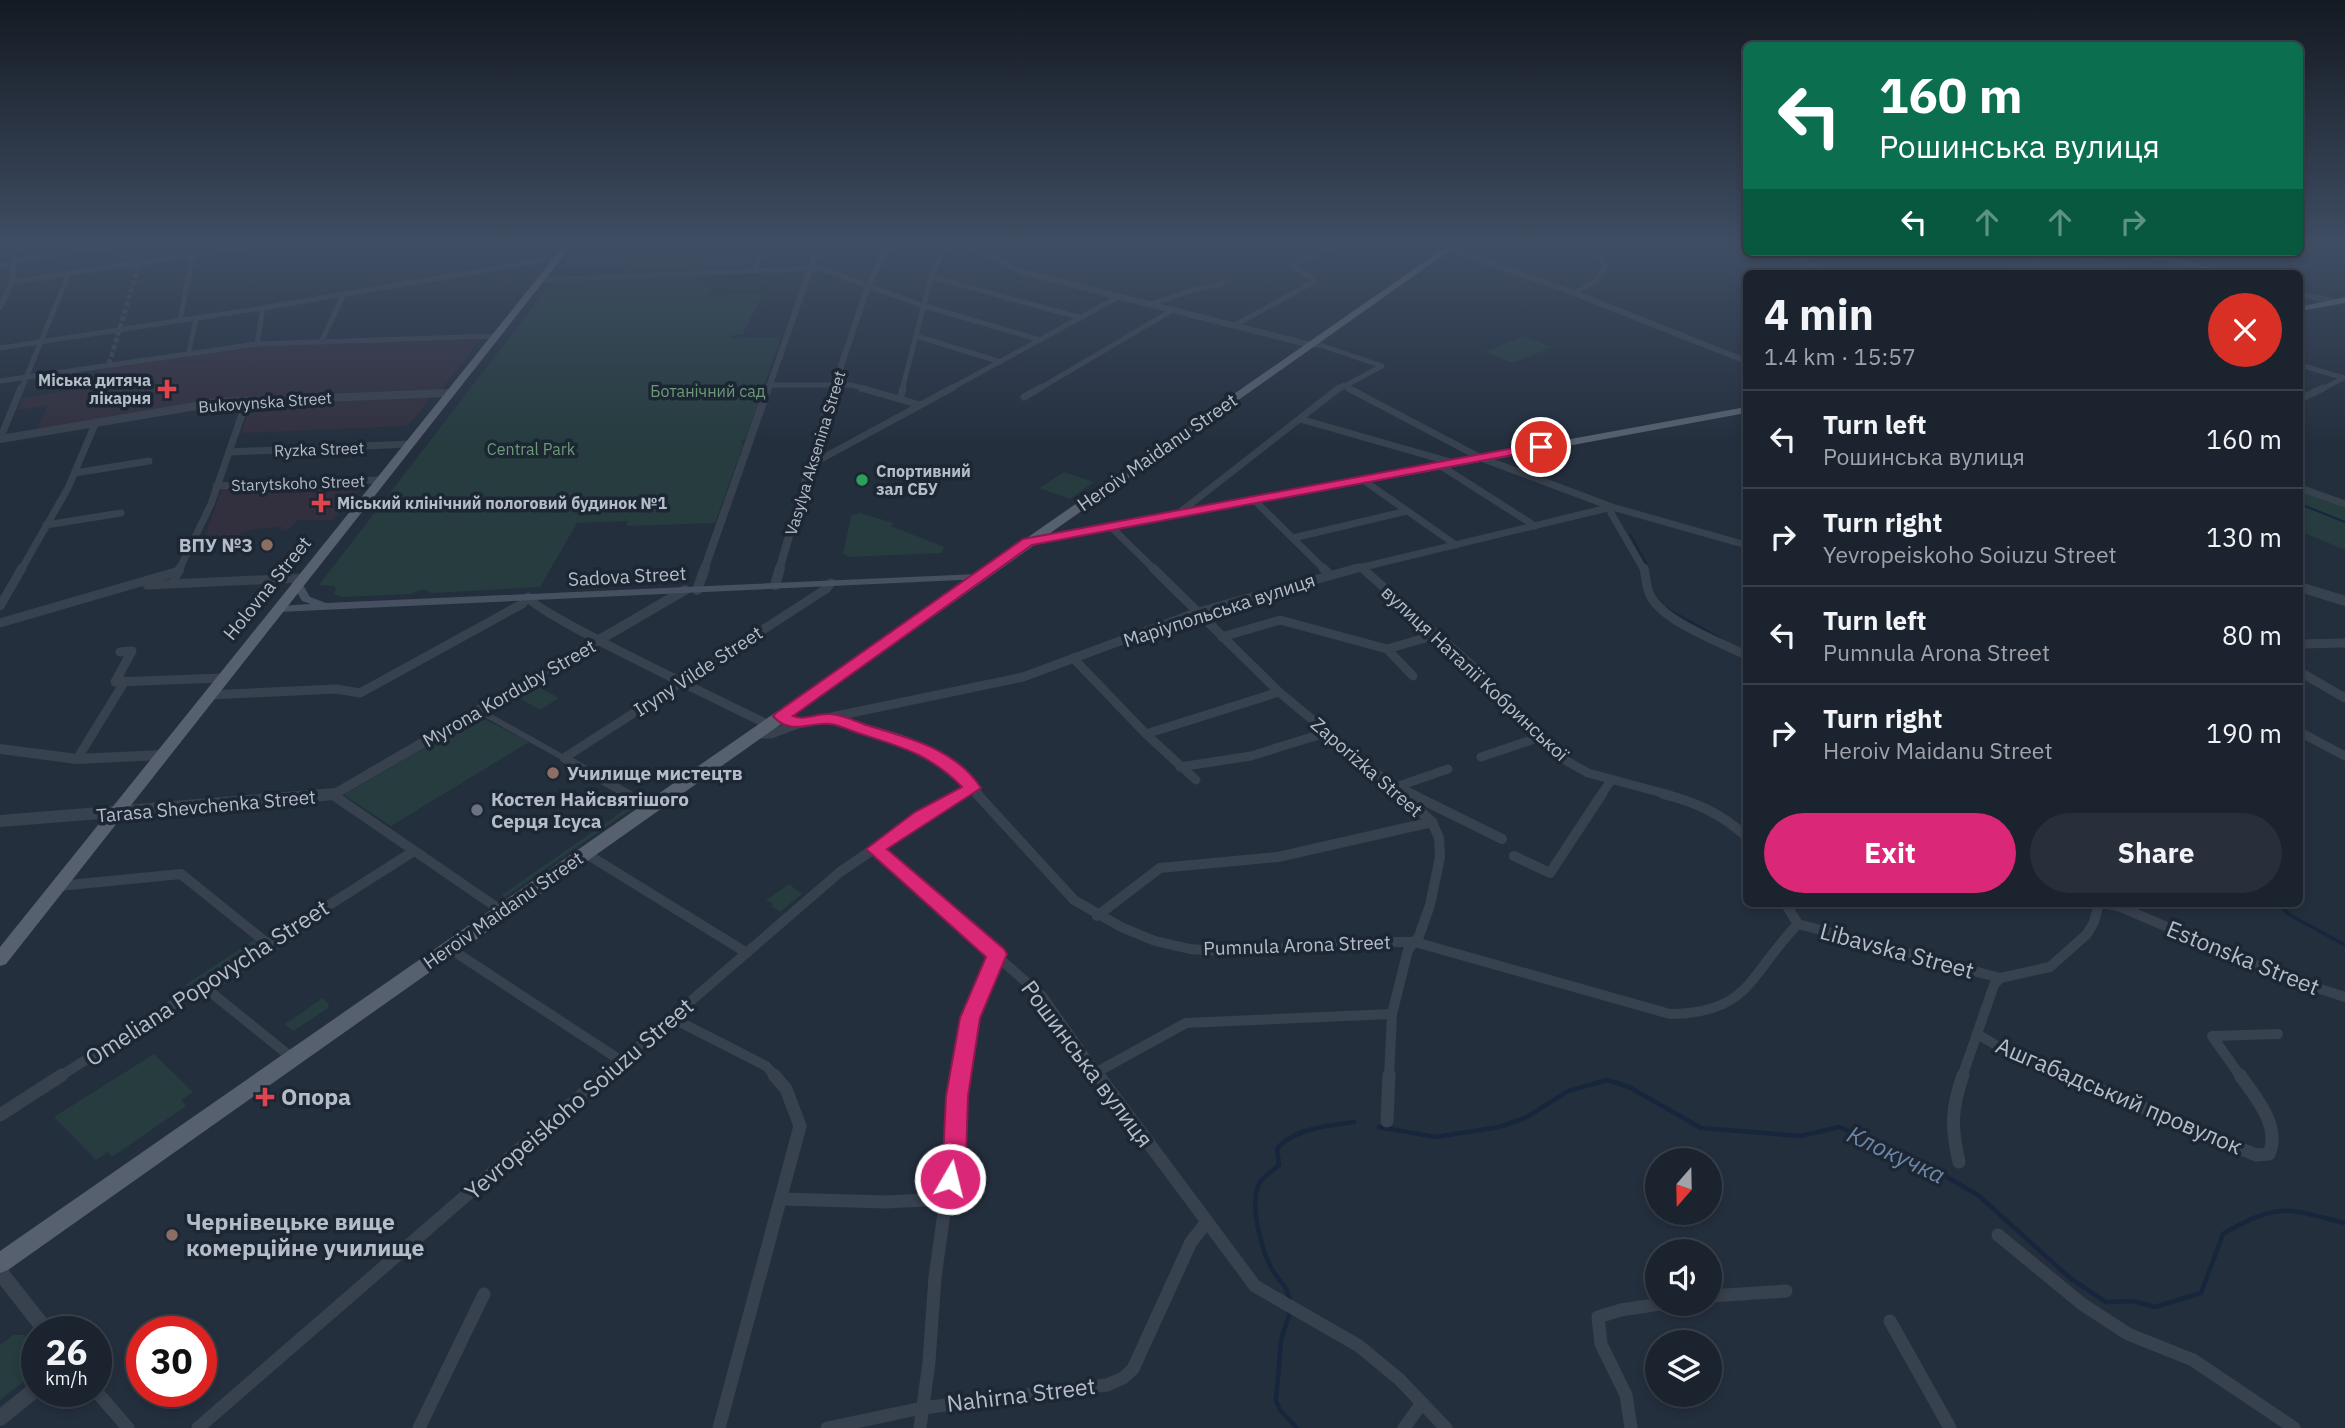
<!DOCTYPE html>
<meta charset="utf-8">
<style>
:root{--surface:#1b232e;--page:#282f3a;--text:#f1f3f6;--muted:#a0a4aa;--line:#39404a;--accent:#db2777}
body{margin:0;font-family:"IBM Plex Sans",sans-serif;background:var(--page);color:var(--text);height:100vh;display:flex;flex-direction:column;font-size:26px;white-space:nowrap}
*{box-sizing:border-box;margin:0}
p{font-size:23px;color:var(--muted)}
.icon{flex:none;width:38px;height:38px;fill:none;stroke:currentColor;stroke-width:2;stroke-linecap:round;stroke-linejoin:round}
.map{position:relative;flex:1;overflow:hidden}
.panel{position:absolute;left:1743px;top:270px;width:560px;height:637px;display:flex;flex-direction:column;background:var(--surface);border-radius:10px;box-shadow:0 4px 10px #0003,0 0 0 2px var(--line)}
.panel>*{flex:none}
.guide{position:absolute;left:1743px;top:42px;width:560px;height:214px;border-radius:10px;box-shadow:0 4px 10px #0003,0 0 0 2px var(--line);background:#0b6e4f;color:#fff;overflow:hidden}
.needle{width:46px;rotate:200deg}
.fabs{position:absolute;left:1645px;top:1148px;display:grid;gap:14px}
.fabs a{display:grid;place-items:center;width:77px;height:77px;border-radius:50%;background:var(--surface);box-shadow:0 4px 10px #0003,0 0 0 2px var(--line);font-size:35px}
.speed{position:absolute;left:21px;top:1316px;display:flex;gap:14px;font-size:35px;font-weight:700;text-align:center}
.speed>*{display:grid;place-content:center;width:91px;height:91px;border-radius:50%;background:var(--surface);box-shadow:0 4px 10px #0003,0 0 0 2px var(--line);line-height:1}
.speed small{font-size:18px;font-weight:400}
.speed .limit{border:10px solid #d22;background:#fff;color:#111}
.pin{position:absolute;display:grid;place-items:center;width:60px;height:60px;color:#fff;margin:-30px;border:4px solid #fff;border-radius:50%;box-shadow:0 2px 7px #0007}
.me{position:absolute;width:77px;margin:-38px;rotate:8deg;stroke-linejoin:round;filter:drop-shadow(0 0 5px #0008)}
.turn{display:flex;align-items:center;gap:24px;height:147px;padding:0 21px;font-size:32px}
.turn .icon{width:91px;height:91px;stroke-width:2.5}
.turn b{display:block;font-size:49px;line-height:60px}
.lanes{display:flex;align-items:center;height:66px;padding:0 21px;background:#0003;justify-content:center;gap:35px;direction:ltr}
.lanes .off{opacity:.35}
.round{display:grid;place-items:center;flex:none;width:74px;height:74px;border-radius:37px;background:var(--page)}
.head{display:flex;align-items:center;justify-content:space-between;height:119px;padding:0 21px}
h1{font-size:42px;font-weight:800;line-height:52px}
.primary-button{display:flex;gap:14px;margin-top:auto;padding:14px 21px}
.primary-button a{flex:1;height:80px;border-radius:42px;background:var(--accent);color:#fff;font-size:28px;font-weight:800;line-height:80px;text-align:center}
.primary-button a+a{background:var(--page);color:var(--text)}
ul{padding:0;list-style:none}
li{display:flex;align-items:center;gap:21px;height:98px;padding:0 21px;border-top:2px solid var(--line)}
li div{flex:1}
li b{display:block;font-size:26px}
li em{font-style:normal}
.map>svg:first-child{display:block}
</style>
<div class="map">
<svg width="2345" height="1428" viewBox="0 0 2345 1428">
<rect width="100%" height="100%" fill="#242f3e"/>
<g fill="#32303f">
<path d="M480 340 441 390 220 399 37 430 47 406 18 410 23 398 72 390 96 379 98 370 107 367 269 345Z"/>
<path d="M433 395 408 426 241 433 252 402Z"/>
<path d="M363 483 364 486 333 520H298L288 530 280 531 282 526 257 529 242 532 239 536 203 541 222 488Z"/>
</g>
<g fill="#263c3f">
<path d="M581 244H727L722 256 729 245 742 244 738 255 756 254 750 267 622 272 624 267 561 269Z"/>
<path d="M2022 252H2036L2050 257C2070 250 2094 252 2115 259L2089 261 2073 266C2091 273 2108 259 2124 266L2120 268 2126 273 2010 272Z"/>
<path d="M702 276 699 284H713L709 294 696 295 763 294 742 335H732L731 338 781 337 745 440 741 441 743 445 715 523 626 526 628 521 577 523 540 587 431 593 423 589 410 594 341 597 334 594 336 588 334 586 319 585 553 281Z"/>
<path d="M1524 336 1552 347 1513 363 1485 352Z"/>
<path d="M1064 472 1094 482 1070 499 1039 488Z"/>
<path d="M2300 489 2345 506V550L2300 531Z"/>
<path d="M859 513 894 523 891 526 944 547 942 553 849 557 843 554 851 516Z"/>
<path d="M535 685 559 698 540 710 516 696Z"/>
<path d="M478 716 529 742 391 826 344 795Z"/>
<path d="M630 806 633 808 505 897 502 895Z"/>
<path d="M789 884 802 894 780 912 771 906 773 904 766 900Z"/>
<path d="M301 929H310L220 987 223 978Z"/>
<path d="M254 940 257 944 254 947 191 988 185 985Z"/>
<path d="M323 998 329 1005 328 1008 293 1031 285 1024Z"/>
<path d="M154 1054 193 1092 181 1100 186 1106 112 1157 108 1152 96 1160 54 1117Z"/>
<path d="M13 1335H24L37 1353V1371L0 1400V1345Z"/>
</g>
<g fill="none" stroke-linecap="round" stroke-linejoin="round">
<g stroke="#17263c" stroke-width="2">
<path d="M2300 504 2345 522"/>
<path d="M1630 534 1647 565"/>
</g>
<path stroke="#17263c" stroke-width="2.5" d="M1666 608 1721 639"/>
<path stroke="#17263c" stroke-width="3.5" d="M2277 903 2290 915 2345 945"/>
<g stroke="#17263c" stroke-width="4.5">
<path d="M1379 1127 1436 1137 1499 1127 1525 1118 1568 1091 1607 1080 1629 1087 1701 1128 1801 1136 1839 1127 1909 1155 1978 1195 2071 1279 2106 1302 2133 1301 2155 1307 2201 1293 2223 1234C2279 1202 2285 1208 2345 1223"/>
<path d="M1290 1302C1289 1289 1282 1284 1275 1274 1262 1255 1249 1205 1259 1184 1263 1176 1273 1171 1279 1165L1277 1149C1292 1129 1331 1125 1354 1122"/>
<path d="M1290 1312 1281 1340 1276 1401 1280 1410 1297 1428"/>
</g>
<path stroke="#3a4453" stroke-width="5" stroke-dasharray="5 2.5" stroke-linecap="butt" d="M109 364 140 261"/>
<path stroke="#38414e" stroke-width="6" d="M478 710 564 758"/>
<g stroke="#38414e" stroke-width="5">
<path d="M1742 244 1746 246"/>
<path d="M89 246 136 259"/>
<path d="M1767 252 1772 254"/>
<path d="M1801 260 1830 273"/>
<path d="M14 261 80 250 97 244"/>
<path d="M0 265 14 263"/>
<path d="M755 269 766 244"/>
<path d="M931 277 1082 318"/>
<path d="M540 280 819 268 924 306 1041 340"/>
<path d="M12 282 264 244"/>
<path d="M1574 293 1596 281 1606 267 1591 244"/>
<path d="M1148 305 1196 289 1223 284"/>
<path d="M180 320 193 254"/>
<path d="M1233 326 1314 282 1313 278 1291 266 1338 244"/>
<path d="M916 336 1001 362"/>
<path d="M321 342 344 294"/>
<path d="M257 344 263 308"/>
<path d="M1311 345H1320L1382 366 1337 390"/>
<path d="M0 348 263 308 556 258"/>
<path d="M189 352 196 318"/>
<path d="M2300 365 2344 378 2320 390"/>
<path d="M0 381 257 344 494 336"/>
<path d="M769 385H852L867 390"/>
<path d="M1343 385 1352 390"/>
<path d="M21 390 69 273"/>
<path d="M902 390 931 277 946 244"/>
<path d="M948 390 1118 297"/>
<path d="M1037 390 1171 311"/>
</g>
<g stroke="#38414e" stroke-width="7">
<path d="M861 388 920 405"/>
<path d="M1348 388 1481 458 1612 507 1746 545"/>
<path d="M1024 397 1040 388"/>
<path d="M900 399 903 388"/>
<path d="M2300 399 2323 388"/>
<path d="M1300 419 1454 463"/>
<path d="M0 439 21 388"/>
<path d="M229 452 409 444"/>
<path d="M810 465 952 388"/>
<path d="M1441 466 1535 526"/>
<path d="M75 473 149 461"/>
<path d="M1363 480 1456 545"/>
<path d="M216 486 379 480"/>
<path d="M2300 488 2345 504"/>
<path d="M1254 500 1325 570"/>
<path d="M1179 513 1339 388"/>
<path d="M46 525 121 513"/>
<path d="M1110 526 1155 570"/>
<path d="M1293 538 1407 511"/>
<path d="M1361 567 1365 570"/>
<path d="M21 570 68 488 96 422"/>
<path d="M179 570 211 504 247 400"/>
<path d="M1351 570 1612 507 1611 513 1644 570"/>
</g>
<g stroke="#38414e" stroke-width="9">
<path d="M1153 568 1279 692 1403 795"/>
<path d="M1323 568 1330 575"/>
<path d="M1362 568 1476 669 1556 755 1588 773 1670 795"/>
<path d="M1644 568C1646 577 1646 587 1650 595 1662 621 1720 642 1746 655"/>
<path d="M172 584 180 568"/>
<path d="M147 585 303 578"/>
<path d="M0 606 22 568"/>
<path d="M0 623 179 571"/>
<path d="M1222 637 1280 620 1387 649 1413 676"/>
<path d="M2300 644 2345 643"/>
<path d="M1387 649 1439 634"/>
<path d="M120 652 132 651 115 682 222 678"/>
<path d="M1073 658 1146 734 1196 780"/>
<path d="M2300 672 2345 698"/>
<path d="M209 695 336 689 360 693 522 604 528 597C536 614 737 709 769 725"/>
<path d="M829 719C869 730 921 739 953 767 962 775 970 786 979 795"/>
<path d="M2300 732 2345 756"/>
<path d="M757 734H771L798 724 1023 677 1198 612 1358 568"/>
<path d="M1146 734 1279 692"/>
<path d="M1481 757 1540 737"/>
<path d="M77 759 125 681"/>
<path d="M1180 767 1251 756 1328 732"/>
<path d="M1396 787 1448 769"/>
<path d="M1400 788 1415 795"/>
<path d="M629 795 564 758 826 589 831 583"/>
<path d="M960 795 973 788"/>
<path d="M1601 795 1610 782"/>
</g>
<g stroke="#38414e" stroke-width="10">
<path d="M626 794 649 807"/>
<path d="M977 794 1074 900 1121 927 1155 941 1190 949 1233 952 1363 942H1415L1670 1014C1751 1013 1749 974 1798 924L2000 978 2050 967 2087 934 2094 922 2099 903"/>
<path d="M1411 794 1502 839"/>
<path d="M1663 794C1696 802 1721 814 1746 836"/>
<path d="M333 795 502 911"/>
<path d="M875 849 1042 996 1099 1077"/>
<path d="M585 853 747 953"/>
<path d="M1514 856 1550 873 1602 794"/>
<path d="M59 886 181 874 268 944"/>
<path d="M1785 903 1798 924"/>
<path d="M2102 903 2118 906 2284 977 2345 997"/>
<path d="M1097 916 1160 868 1278 857 1432 822"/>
<path d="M449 948 623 1062"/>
<path d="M203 986 291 1057"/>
<path d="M672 1018 766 1066 776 1077"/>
<path d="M1977 1034 2008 1052 2068 1077"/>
<path d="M1097 1072 1186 1023 1392 1014"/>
<path d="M59 1077 414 851"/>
<path d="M603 1077 840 872 921 817 963 794"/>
<path d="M960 1077 970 1018 997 954"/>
<path d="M1389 1077 1392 1014 1408 950 1419 936 1430 905 1440 857 1439 838 1432 822 1401 794"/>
<path d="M1962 1077 1994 985 2000 978"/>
<path d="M2241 1077 2212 1036 2278 1034"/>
</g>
<g stroke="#38414e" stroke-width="13">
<path d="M1098 1075 1255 1286 1359 1346 1399 1379 1446 1428"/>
<path d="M2064 1075 2256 1155 2269 1154C2281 1126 2256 1098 2240 1075"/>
<path d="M0 1115 62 1075"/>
<path d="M1387 1121 1389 1075"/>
<path d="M1959 1162C1951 1127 1951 1110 1963 1075"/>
<path d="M782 1199 886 1202 946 1199"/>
<path d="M1998 1235 2082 1304 2128 1334 2193 1360 2294 1428"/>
<path d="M1710 1296 1786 1291"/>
<path d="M1890 1321 1950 1428"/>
<path d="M96 1391 128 1428"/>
<path d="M198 1428 605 1075"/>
<path d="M419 1428 484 1294"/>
<path d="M719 1428 800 1126 786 1089 774 1075"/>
<path d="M827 1428 922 1408 1107 1385 1123 1378 1133 1369 1191 1242 1206 1223"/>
<path d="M920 1428 929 1362 935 1277 946 1199 955 1159 960 1075"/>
<path d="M1404 1428 1422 1403"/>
<path d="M1631 1428 1626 1395 1601 1344 1598 1317 1621 1310 1660 1304"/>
</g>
<g stroke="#38414e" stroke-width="6">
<path d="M966 244 1022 272 1311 345"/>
<path d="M1449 248 1574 293 1746 361"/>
<path d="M2144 252 2218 273"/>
<path d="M2300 294 2336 302"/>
<path d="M0 307 12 282 14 249 33 244"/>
<path d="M768 390 819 244"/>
<path d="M833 390 868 286 889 244"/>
</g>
<g stroke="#38414e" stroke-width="8">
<path d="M0 439 220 402 448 393"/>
<path d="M704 570 768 388"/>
<path d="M779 570 833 388"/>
</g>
<g stroke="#38414e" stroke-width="10">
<path d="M775 585 780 568"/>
<path d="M2300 587 2345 601"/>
<path d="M697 590 705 568"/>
<path d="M0 749 77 759 162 755"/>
<path d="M327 795H333L685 590"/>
</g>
<path stroke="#38414e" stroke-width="12" d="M0 821 335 794"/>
<g stroke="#38414e" stroke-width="16">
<path d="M0 1272 47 1332"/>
<path d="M0 1418 37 1388"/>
</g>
<path fill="#465061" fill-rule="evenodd" d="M978 574 983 577 982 579 278 612 272 609 278 606 311 604 302 601 293 585 298 582 302 583 310 597 326 603Z"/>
<g fill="#56606e" fill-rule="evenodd">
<path d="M565 244H573L6 964 0 966V947Z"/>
<path d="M1450 244H1459L1049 534 1746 407V413L1036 544 8 1270 0 1273V1251Z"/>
<path d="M2345 297V303L2300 311V307Z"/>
</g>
<defs>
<path id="rail" d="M0 247 16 244"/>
</defs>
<use href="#rail" stroke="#5a6575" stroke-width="3.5"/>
<use href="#rail" stroke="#1d2633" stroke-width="2" stroke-dasharray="5" stroke-linecap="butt"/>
</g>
<linearGradient id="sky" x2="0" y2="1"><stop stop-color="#141a22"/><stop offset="0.55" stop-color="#3f4d63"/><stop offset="1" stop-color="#3f4d63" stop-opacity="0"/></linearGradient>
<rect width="2345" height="444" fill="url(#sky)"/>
<path fill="#db2777" stroke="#8e194d" stroke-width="2" d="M1541 443 1545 444V449L1032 545 793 716C806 721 817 713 830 714 841 714 855 721 866 725 908 738 955 748 981 788L887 849 1004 949 1007 954 980 1018 968 1096 966 1159 959 1186 950 1189 942 1186 939 1179 943 1159 946 1096 960 1018 986 957 866 849 915 812 962 787C931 755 902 747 861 734 851 731 840 725 830 724 809 722 790 736 773 716L776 713 1023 539Z"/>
<g fill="#e0444e" stroke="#1d2633" stroke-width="2.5">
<path d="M163.5 378.5h7v7h7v7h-7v7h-7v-7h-7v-7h7z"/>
<path d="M317.5 492.5h7v7h7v7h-7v7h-7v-7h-7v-7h7z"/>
<path d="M261.5 1086.5h7v7h7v7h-7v7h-7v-7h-7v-7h7z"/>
</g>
<circle fill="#2e9e5b" stroke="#1d2633" stroke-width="2.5" cx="862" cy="480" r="7"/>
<g fill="#8d6e63" stroke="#1d2633" stroke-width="2.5">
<circle cx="267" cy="545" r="7"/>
<circle cx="553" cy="773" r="7"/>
<circle cx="172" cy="1235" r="7"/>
</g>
<circle fill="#6b7280" stroke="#1d2633" stroke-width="2.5" cx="477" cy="810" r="7"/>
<g text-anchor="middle" stroke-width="7" stroke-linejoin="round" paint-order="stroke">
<g font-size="16" font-weight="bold" fill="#b4bcc9" stroke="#1d2633" text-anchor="start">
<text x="151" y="386" text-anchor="end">Міська дитяча<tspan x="151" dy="18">лікарня</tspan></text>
<text x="876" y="477">Спортивний<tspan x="876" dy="18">зал СБУ</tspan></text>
<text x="337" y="509">Міський клінічний пологовий будинок №1</text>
</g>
<g font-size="16" fill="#6b9a76" stroke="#1d2633">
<text x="708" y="397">Ботанічний сад</text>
<text x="531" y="455">Central Park</text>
</g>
<g font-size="16" fill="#b4bcc9" stroke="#1d2633">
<text transform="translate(265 402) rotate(-4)" y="6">Bukovynska Street</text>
<text transform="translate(319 449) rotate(-2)" y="6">Ryzka Street</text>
<text transform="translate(815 453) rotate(-73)" y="6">Vasylya Aksenina Street</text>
<text transform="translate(298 483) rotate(-2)" y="6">Starytskoho Street</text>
</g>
<g font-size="19" fill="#b4bcc9" stroke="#1d2633">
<text transform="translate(1157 452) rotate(-35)" y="7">Heroiv Maidanu Street</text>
<text transform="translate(627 576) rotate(-3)" y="7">Sadova Street</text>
<text transform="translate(267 588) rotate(-51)" y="7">Holovna Street</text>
<text transform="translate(1219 610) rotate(-18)" y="7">Маріупольська вулиця</text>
<text transform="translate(698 671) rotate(-33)" y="7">Iryny Vilde Street</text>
<text transform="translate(1475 673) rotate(43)" y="7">вулиця Наталії Кобринської</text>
<text transform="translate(509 693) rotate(-30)" y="7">Myrona Korduby Street</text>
<text transform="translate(1367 767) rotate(41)" y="7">Zaporizka Street</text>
<text transform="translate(206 806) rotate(-5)" y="7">Tarasa Shevchenka Street</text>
<text transform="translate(503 910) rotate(-35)" y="7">Heroiv Maidanu Street</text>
<text transform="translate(1297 945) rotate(-2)" y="7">Pumnula Arona Street</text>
</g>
<g font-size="19" font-weight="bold" fill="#b4bcc9" stroke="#1d2633" text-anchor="start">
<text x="253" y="552" text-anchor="end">ВПУ №3</text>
<text x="567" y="780">Училище мистецтв</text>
<text x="491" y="806">Костел Найсвятішого<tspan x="491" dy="22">Серця Ісуса</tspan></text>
</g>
<g font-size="23" fill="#b4bcc9" stroke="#1d2633">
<text transform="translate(1897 951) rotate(15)" y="8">Libavska Street</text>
<text transform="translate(2243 958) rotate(22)" y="8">Estonska Street</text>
<text transform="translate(207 983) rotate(-33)" y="8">Omeliana Popovycha Street</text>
<text transform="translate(1087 1064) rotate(53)" y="8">Рошинська вулиця</text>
<text transform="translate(2119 1096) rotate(23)" y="8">Ашгабадський провулок</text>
<text transform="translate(579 1099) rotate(-41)" y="8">Yevropeiskoho Soiuzu Street</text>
<text transform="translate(1021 1395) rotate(-7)" y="8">Nahirna Street</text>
</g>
<g font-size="23" font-weight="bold" fill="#b4bcc9" stroke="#1d2633" text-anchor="start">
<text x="281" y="1105">Опора</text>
<text x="186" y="1230">Чернівецьке вище<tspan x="186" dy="26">комерційне училище</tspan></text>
</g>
<g font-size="24" font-style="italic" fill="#6d86a8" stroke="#1d2633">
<text transform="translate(1896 1155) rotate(25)" y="8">Клокучка</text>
</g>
</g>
</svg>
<div class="fabs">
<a><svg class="needle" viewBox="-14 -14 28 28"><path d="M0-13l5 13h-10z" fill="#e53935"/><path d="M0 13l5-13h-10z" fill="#a0a4aa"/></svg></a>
<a><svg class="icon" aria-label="sound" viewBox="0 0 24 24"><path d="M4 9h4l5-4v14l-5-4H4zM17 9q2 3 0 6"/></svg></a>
<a><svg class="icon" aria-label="layers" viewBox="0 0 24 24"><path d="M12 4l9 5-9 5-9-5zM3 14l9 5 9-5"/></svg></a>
</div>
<div class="speed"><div>26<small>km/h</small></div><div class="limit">30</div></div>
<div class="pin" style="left:1541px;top:447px;background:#d93025"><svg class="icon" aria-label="arrive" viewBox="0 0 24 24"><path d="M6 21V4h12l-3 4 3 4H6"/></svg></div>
<svg class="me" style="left:950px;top:1179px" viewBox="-20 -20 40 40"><circle r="17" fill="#db2777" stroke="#fff" stroke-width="3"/><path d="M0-11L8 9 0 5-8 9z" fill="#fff"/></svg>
<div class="guide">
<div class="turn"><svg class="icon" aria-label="left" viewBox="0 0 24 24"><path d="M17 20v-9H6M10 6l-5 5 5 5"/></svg><div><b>160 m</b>Рошинська вулиця</div></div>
<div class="lanes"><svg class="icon" aria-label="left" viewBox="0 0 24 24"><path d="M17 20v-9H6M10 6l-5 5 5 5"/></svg><svg class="icon off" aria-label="ahead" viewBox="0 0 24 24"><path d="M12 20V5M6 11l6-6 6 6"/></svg><svg class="icon off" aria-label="ahead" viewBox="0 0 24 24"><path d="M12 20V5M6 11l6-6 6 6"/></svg><svg class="icon off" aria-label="right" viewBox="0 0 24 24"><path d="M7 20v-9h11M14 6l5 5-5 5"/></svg></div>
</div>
<section class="panel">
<div class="head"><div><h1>4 min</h1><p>1.4 km · 15:57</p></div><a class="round" style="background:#d93025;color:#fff"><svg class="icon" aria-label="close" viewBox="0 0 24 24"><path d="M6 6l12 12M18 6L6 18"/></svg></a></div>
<ul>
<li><svg class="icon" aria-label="left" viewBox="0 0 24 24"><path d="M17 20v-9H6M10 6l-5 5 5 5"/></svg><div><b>Turn left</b><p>Рошинська вулиця</p></div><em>160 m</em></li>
<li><svg class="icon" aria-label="right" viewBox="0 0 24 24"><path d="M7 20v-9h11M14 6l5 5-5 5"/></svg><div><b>Turn right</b><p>Yevropeiskoho Soiuzu Street</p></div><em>130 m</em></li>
<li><svg class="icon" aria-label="left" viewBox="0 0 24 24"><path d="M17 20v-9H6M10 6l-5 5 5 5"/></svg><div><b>Turn left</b><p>Pumnula Arona Street</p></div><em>80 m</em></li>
<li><svg class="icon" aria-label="right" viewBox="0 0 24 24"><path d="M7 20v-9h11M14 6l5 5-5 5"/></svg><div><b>Turn right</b><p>Heroiv Maidanu Street</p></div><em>190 m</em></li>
</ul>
<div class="primary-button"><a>Exit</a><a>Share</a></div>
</section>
</div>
